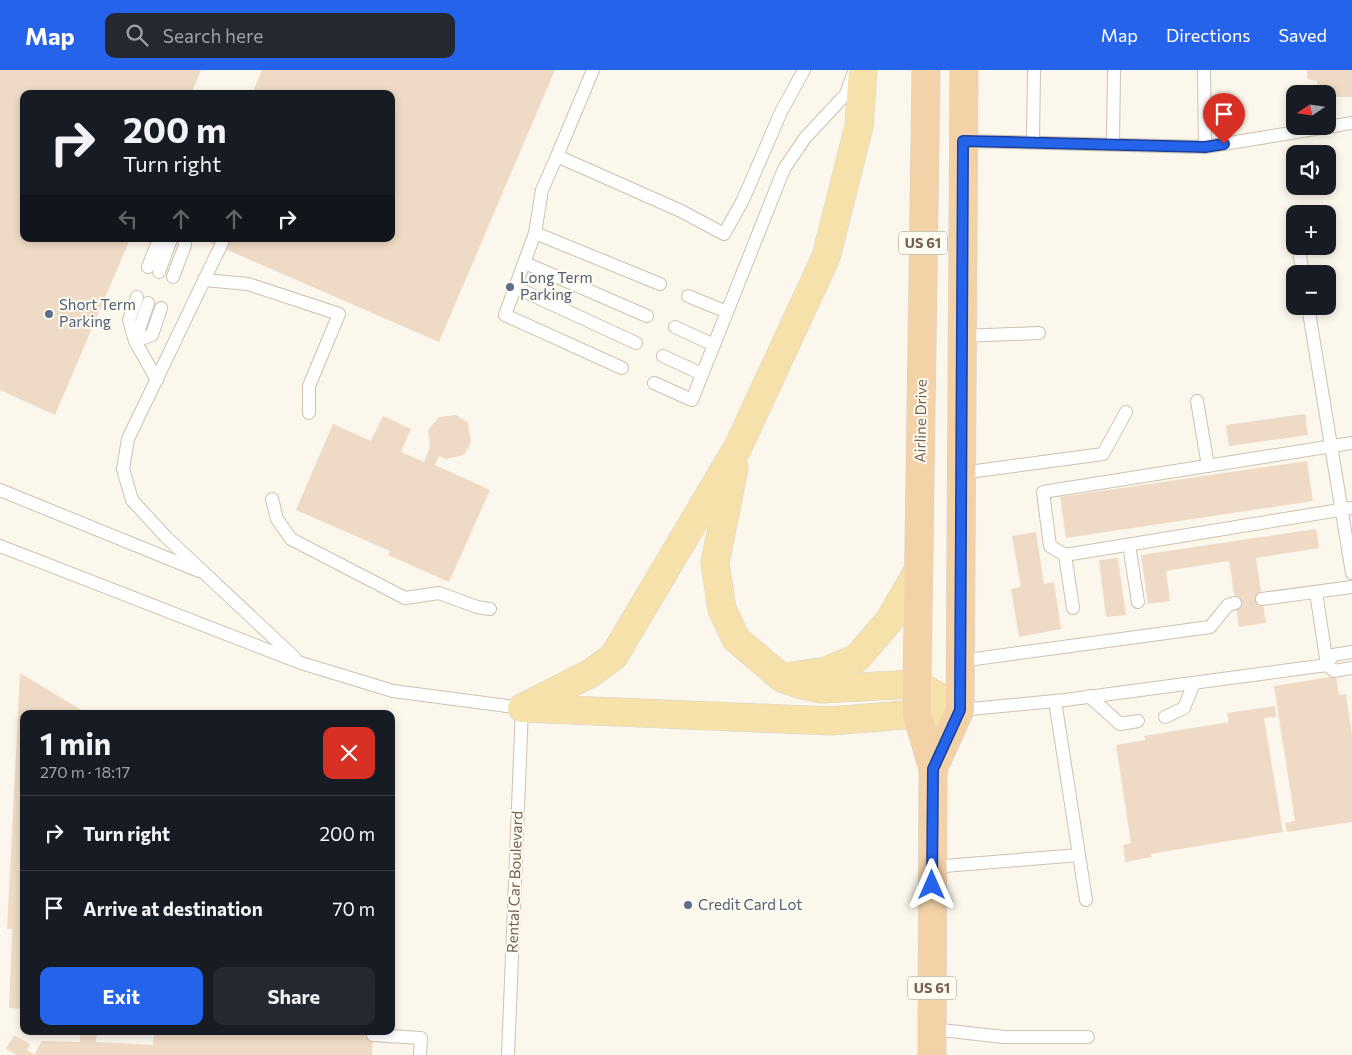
<!DOCTYPE html>
<meta charset="utf-8">
<style>
:root{--surface:#171b24;--page:#242831;--text:#f1f3f6;--muted:#9ea1a6;--line:#363941;--accent:#2563eb}
body{margin:0;font-family:Commissioner,sans-serif;background:var(--page);color:var(--text);height:100vh;display:flex;flex-direction:column;font-size:19px;white-space:nowrap}
*{box-sizing:border-box;margin:0}
p{font-size:16px;color:var(--muted)}
.icon{flex:none;width:28px;height:28px;fill:none;stroke:currentColor;stroke-width:2;stroke-linecap:round;stroke-linejoin:round}
.map{position:relative;flex:1;overflow:hidden}
.drawer{position:absolute;left:20px;top:640px;width:375px;height:325px;display:flex;flex-direction:column;background:var(--surface);border-radius:10px;box-shadow:0 2px 8px #0003}
.drawer>*{flex:none}
.hud{position:absolute;left:20px;top:20px;width:375px;height:152px;border-radius:10px;box-shadow:0 2px 8px #0003;background:#171b24;color:var(--text);overflow:hidden}
.needle{width:32px;rotate:257deg}
.controls{position:absolute;left:1286px;top:15px;display:grid;gap:10px}
.controls a{display:grid;place-items:center;width:50px;height:50px;border-radius:10px;background:var(--surface);box-shadow:0 2px 8px #0003;font-size:25px}
.pin{position:absolute;display:grid;place-items:center;width:42px;height:42px;color:#fff;margin:-51px -21px;border-radius:50% 50% 50% 0;rotate:-45deg;box-shadow:0 0 5px #0007}
.pin .icon{rotate:45deg}
.me{position:absolute;width:55px;margin:-28px;rotate:0deg;stroke-linejoin:round;filter:drop-shadow(0 0 4px #0008)}
.turn{display:flex;align-items:center;gap:18px;height:105px;padding:0 20px;font-size:22px}
.turn .icon{width:65px;height:65px;stroke-width:2.5}
.turn b{display:block;font-size:35px;line-height:42px}
.lanes{display:flex;align-items:center;height:48px;padding:0 20px;background:#0003;justify-content:center;gap:25px;direction:ltr}
.lanes .off{opacity:.35}
.round{display:grid;place-items:center;flex:none;width:52px;height:52px;border-radius:10px;background:var(--page)}
.headline{display:flex;align-items:center;justify-content:space-between;height:85px;padding:0 20px}
h1{font-size:30px;font-weight:700;line-height:38px}
.button{display:flex;gap:10px;margin-top:auto;padding:10px 20px}
.button a{flex:1;height:58px;border-radius:10px;background:var(--accent);color:#fff;font-size:20px;font-weight:700;line-height:58px;text-align:center}
.button a+a{background:var(--page);color:var(--text)}
ul{padding:0;list-style:none}
li{display:flex;align-items:center;gap:15px;height:75px;padding:0 20px;border-top:1px solid var(--line)}
li div{flex:1}
li b{display:block;font-size:19px}
li em{font-style:normal}
header{display:flex;align-items:center;gap:30px;box-sizing:border-box;height:70px;padding:0 25px;background:var(--accent);color:#fff}
header strong{font-size:24px}
nav{display:flex;gap:28px;margin-inline-start:auto;font-size:18px}
.search{width:350px;height:45px;background:var(--page);display:flex;align-items:center;gap:12px;box-sizing:border-box;padding:0 18px;border-radius:10px;color:var(--muted);font-size:19px}
.map>svg:first-child{display:block}
</style>
<header>
<strong>Map</strong>
<div class="search"><svg class="icon" aria-label="search" viewBox="0 0 24 24"><circle cx="10" cy="10" r="6"/><path d="M15 15l6 6"/></svg>Search here</div>
<nav><a>Map</a><a>Directions</a><a>Saved</a></nav>
</header>
<div class="map">
<svg width="1352" height="985" viewBox="0 0 1352 985">
<rect width="100%" height="100%" fill="#fcf7ec"/>
<g fill="#efdbc5">
<path d="M0 0H201L191 24H24V169H130L55 345 0 320Z"/>
<path d="M262 0H555L439 272 202 169H391V24H252Z"/>
<path d="M1307 0H1352V27H1328V24H1317V11L1307 9Z"/>
<path d="M1305 344 1308 365 1229 376 1226 355Z"/>
<path d="M456 345 468 353 471 372 464 385 446 389 439 386 435 395 490 420 449 512 388 485 390 481 296 440 333 354 371 371 383 346 411 359 401 382 424 392 430 377 428 360 439 347Z"/>
<path d="M1307 391 1313 431 1066 468 1060 427Z"/>
<path d="M1316 459 1319 478 1256 488 1266 553 1239 557 1229 491 1166 501 1170 531 1148 534 1141 485Z"/>
<path d="M1036 462 1044 514 1054 512 1061 559 1019 567 1011 519 1021 517 1012 466Z"/>
<path d="M1118 488 1126 545 1106 547 1099 490Z"/>
<path d="M20 603 88 644H24V939L9 938 12 859H7Z"/>
<path d="M1336 606 1339 625 1346 624 1352 663V752L1287 762 1285 753 1295 751 1274 616Z"/>
<path d="M1275 636 1276 647 1264 648 1283 762 1151 784 1152 787 1125 792 1123 775 1131 773 1116 675 1145 670 1144 666 1229 652 1227 643Z"/>
<path d="M80 961H97L96 972 153 975 154 961H373L372 985H17L6 979 14 965 30 974 27 980 34 985 42 971 80 972Z"/>
</g>
<g fill="none" stroke-linecap="round" stroke-linejoin="round">
<defs>
<g id="service">
<path d="M593 0 557 86 681 141 724 164 743 130 781 42 804 0"/>
<path d="M963 71 1205 77 1204 0"/>
<path d="M1033 72 1034 0"/>
<path d="M1113 74 1114 0"/>
<path d="M1205 77 1352 53"/>
<path d="M557 86 542 120 535 163 505 245 622 298"/>
<path d="M535 163 660 214"/>
<path d="M222 173 128 369 123 399 132 430 166 467 295 588"/>
<path d="M1298 176 1303 204"/>
<path d="M525 193 647 246"/>
<path d="M148 197 159 169"/>
<path d="M159 202 171 169"/>
<path d="M173 207 185 175 184 169"/>
<path d="M204 210 248 214 339 244 309 316V343"/>
<path d="M515 217 636 273"/>
<path d="M688 226 727 242"/>
<path d="M137 227 129 250 135 271 152 265 161 238"/>
<path d="M148 233 135 271 157 310"/>
<path d="M1308 236 1352 503"/>
<path d="M675 257 714 275"/>
<path d="M962 266 1039 263"/>
<path d="M663 286 702 304"/>
<path d="M654 313 692 330 784 99 805 68 846 24 854 2"/>
<path d="M1197 331 1208 396"/>
<path d="M961 403 1103 384 1126 342"/>
<path d="M0 420 199 501"/>
<path d="M272 429 277 449 291 469 405 528 439 523 477 537 490 539"/>
<path d="M1129 475 1138 532"/>
<path d="M0 476 301 593 393 621 522 638 508 985"/>
<path d="M1065 485 1050 476 1043 422 1352 373"/>
<path d="M1316 522 1327 595 1334 601 1352 598"/>
<path d="M1262 529 1352 517"/>
<path d="M1073 538 1065 485 1352 438"/>
<path d="M960 591 1210 557 1228 535 1235 533"/>
<path d="M1089 626 1120 654 1138 651"/>
<path d="M960 640 1065 630 1327 595 1333 585 1352 582"/>
<path d="M1165 647 1184 638 1194 613"/>
<path d="M1079 785 1086 830"/>
<path d="M932 797 1079 785 1055 631"/>
<path d="M932 959 1004 967H1088"/>
<path d="M373 965 421 968 420 985"/>
</g>
<g id="primary">
<path d="M734 398 715 493 722 539 736 569 782 608 799 614 821 619 917 614 960 640"/>
<path d="M792 606 826 601 857 588 889 551 919 499"/>
<path d="M522 638 591 603 614 586 738 377 826 187 859 56 863 0"/>
<path d="M524 638 830 651 941 642"/>
</g>
<g id="trunk">
<path d="M926 0 917 614V644L933 699 932 985"/>
<path d="M933 699 960 640 964 0"/>
</g>
</defs>
<use href="#service" stroke="#cec1b1" stroke-width="14"/>
<use href="#primary" stroke="#d9d3ce" stroke-width="29"/>
<use href="#trunk" stroke="#d9d3ce" stroke-width="29"/>
<use href="#service" stroke="#fff" stroke-width="12"/>
<use href="#primary" stroke="#f5e1a9" stroke-width="28"/>
<use href="#trunk" stroke="#f3d2a8" stroke-width="28"/>
</g>
<g fill="none" stroke-linecap="round" stroke-linejoin="round">
<defs>
<path id="route" d="M932 815 933 699 960 640 963 71 1205 77 1224 74"/>
</defs>
<use href="#route" stroke="#184099" stroke-width="12"/>
<use href="#route" stroke="#2563eb" stroke-width="9"/>
</g>
<g fill="#5c6f8a" stroke="#fefbf2" stroke-width="2">
<circle cx="510" cy="217" r="5"/>
<circle cx="49" cy="244" r="5"/>
<circle cx="688" cy="835" r="5"/>
</g>
<g text-anchor="middle" stroke-width="4" stroke-linejoin="round" paint-order="stroke">
<g fill="#fefbf2" stroke="#9f8f80" stroke-width="1">
<rect x="899" y="161.5" width="48" height="23" rx="4"/>
<rect x="908" y="906.5" width="48" height="23" rx="4"/>
</g>
<g font-size="14" font-weight="bold" fill="#76614f">
<text x="923" y="178">US 61</text>
<text x="932" y="923">US 61</text>
</g>
<g font-size="15" fill="#4e5e75" stroke="#fefbf2" text-anchor="start">
<text x="520" y="213">Long Term<tspan x="520" dy="17">Parking</tspan></text>
<text x="59" y="240">Short Term<tspan x="59" dy="17">Parking</tspan></text>
<text x="698" y="840">Credit Card Lot</text>
</g>
<g font-size="15" fill="#76614f" stroke="#fefbf2">
<text transform="translate(921 351) rotate(-89)" y="5">Airline Drive</text>
<text transform="translate(515 812) rotate(-88)" y="5">Rental Car Boulevard</text>
</g>
</g>
</svg>
<div class="controls">
<a><svg class="needle" viewBox="-14 -14 28 28"><path d="M0-13l5 13h-10z" fill="#e53935"/><path d="M0 13l5-13h-10z" fill="#9ea1a6"/></svg></a>
<a><svg class="icon" aria-label="sound" viewBox="0 0 24 24"><path d="M4 9h4l5-4v14l-5-4H4zM17 9q2 3 0 6"/></svg></a>
<a>+</a>
<a>−</a>
</div>
<div class="pin" style="left:1224px;top:74px;background:#d93025"><svg class="icon" aria-label="arrive" viewBox="0 0 24 24"><path d="M6 21V4h12l-3 4 3 4H6"/></svg></div>
<svg class="me" style="left:932px;top:815px" viewBox="-20 -20 40 40"><path d="M0-17L14 15 0 8-14 15z" fill="#2563eb" stroke="#fff" stroke-width="4"/></svg>
<div class="hud">
<div class="turn"><svg class="icon" aria-label="right" viewBox="0 0 24 24"><path d="M7 20v-9h11M14 6l5 5-5 5"/></svg><div><b>200 m</b>Turn right</div></div>
<div class="lanes"><svg class="icon off" aria-label="left" viewBox="0 0 24 24"><path d="M17 20v-9H6M10 6l-5 5 5 5"/></svg><svg class="icon off" aria-label="ahead" viewBox="0 0 24 24"><path d="M12 20V5M6 11l6-6 6 6"/></svg><svg class="icon off" aria-label="ahead" viewBox="0 0 24 24"><path d="M12 20V5M6 11l6-6 6 6"/></svg><svg class="icon" aria-label="right" viewBox="0 0 24 24"><path d="M7 20v-9h11M14 6l5 5-5 5"/></svg></div>
</div>
<section class="drawer">
<div class="headline"><div><h1>1 min</h1><p>270 m · 18:17</p></div><a class="round" style="background:#d93025;color:#fff"><svg class="icon" aria-label="close" viewBox="0 0 24 24"><path d="M6 6l12 12M18 6L6 18"/></svg></a></div>
<ul>
<li><svg class="icon" aria-label="right" viewBox="0 0 24 24"><path d="M7 20v-9h11M14 6l5 5-5 5"/></svg><div><b>Turn right</b></div><em>200 m</em></li>
<li><svg class="icon" aria-label="arrive" viewBox="0 0 24 24"><path d="M6 21V4h12l-3 4 3 4H6"/></svg><div><b>Arrive at destination</b></div><em>70 m</em></li>
</ul>
<div class="button"><a>Exit</a><a>Share</a></div>
</section>
</div>
